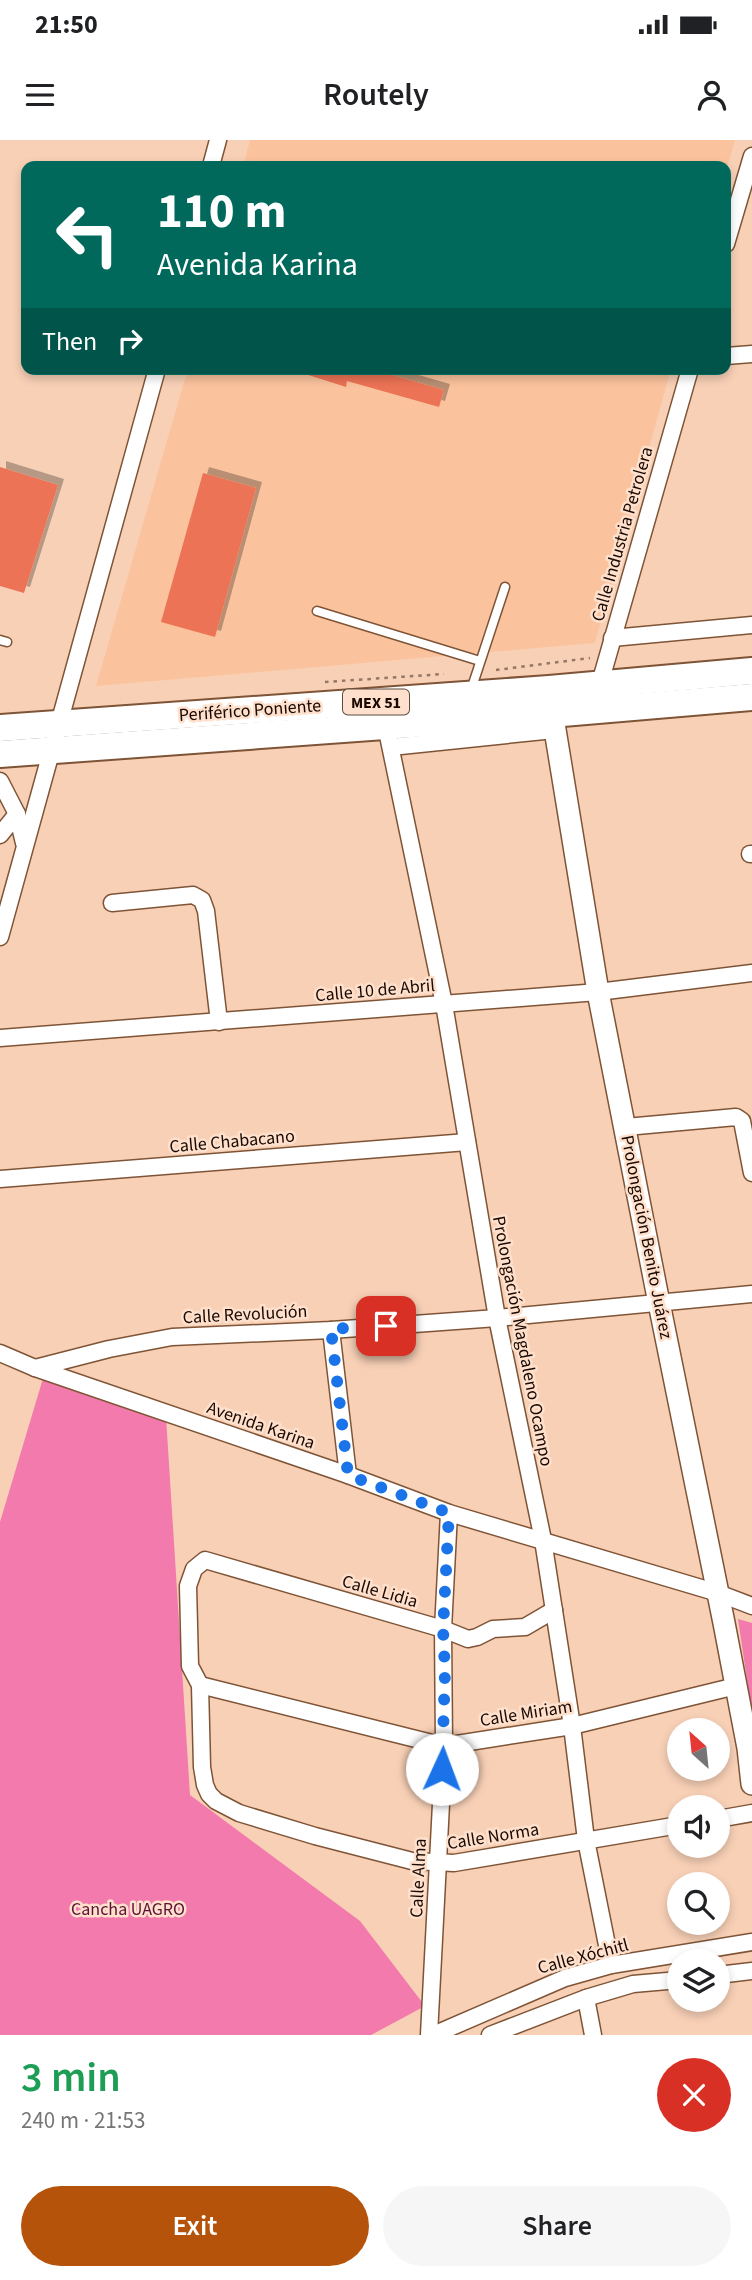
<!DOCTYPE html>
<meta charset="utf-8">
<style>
:root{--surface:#fff;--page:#f6f6f6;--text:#202124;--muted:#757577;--accent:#b45309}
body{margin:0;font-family:"Source Sans 3",sans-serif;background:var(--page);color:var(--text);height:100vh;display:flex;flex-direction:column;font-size:26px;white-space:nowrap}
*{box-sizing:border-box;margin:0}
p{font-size:23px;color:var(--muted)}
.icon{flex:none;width:38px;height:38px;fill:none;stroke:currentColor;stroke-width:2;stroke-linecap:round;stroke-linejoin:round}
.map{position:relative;height:1895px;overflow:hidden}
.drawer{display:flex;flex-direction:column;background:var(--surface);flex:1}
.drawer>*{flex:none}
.top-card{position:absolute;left:21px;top:21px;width:710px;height:214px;border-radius:14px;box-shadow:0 4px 10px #0003;background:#00695c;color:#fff;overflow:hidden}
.needle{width:46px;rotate:333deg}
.buttons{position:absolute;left:667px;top:1578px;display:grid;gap:14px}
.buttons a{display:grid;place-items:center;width:63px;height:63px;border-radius:50%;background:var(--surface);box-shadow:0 4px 10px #0003;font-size:35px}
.pin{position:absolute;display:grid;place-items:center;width:60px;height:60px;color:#fff;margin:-30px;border-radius:14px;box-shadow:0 4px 10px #0006}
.me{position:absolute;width:77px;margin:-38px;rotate:2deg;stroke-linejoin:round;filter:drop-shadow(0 0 5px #0008)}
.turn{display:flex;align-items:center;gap:24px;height:147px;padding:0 21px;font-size:32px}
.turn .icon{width:91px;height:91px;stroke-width:2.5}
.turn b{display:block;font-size:49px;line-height:60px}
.then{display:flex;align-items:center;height:66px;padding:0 21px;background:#0003;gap:14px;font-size:26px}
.round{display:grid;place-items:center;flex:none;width:74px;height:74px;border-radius:37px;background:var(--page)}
.overview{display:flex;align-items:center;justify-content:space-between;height:119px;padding:0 21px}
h1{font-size:42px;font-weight:600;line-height:52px;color:#1e9e55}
.button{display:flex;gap:14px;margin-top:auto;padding:14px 21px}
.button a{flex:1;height:80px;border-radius:42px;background:var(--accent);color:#fff;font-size:28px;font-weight:600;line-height:80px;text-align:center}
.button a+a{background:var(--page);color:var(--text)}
.status{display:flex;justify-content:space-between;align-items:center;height:49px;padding:0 35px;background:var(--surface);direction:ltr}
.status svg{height:19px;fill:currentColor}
header{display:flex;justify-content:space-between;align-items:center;height:91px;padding:0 21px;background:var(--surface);font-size:32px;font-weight:600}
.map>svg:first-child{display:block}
</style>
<div class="status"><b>21:50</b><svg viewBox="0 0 49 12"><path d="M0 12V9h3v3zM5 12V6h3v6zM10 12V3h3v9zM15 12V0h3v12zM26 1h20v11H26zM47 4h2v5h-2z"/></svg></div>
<header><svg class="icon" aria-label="menu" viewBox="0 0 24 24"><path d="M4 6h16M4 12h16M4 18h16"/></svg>Routely<svg class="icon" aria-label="person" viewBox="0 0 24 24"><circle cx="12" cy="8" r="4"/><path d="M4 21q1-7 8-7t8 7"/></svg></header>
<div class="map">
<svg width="752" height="1895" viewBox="0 0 752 1895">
<defs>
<filter id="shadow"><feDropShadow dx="6" dy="-6" stdDeviation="0" flood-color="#0004"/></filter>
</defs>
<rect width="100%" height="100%" fill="#f8d0b6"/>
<g fill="#fbc39d">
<path d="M250 0H735L726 31V26H243Z"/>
<path d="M191 229H671L595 503 96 546 184 242Z"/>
</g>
<g fill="#f27aac">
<path d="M44 1235 166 1277 190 1655 360 1781 425 1866 371 1895H0V1382Z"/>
<path d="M738 1479 752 1483V1574Z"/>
</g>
<g fill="#ec7354" filter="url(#shadow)">
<path d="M299 229H371L444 250 439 267 347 241 346 247 299 232Z"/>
<path d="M0 327 58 345 24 453 0 446Z"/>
<path d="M203 333 256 348 215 497 161 482Z"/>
</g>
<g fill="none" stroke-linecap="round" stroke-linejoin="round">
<defs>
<g id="service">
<path d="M317 471 480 521"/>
<path d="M0 500 7 502"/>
<path d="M471 550 505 447"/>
</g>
<g id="minor">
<path d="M211 26 218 0"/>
<path d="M726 104 752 16"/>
<path d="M726 216 752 214"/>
<path d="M612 498 752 485"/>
<path d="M598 550 690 229"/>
<path d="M386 586 444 864 497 1178 543 1400 572 1586 586 1700 611 1825"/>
<path d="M391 607 554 590"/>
<path d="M0 641 17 674 24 703"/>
<path d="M0 695 17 674"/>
<path d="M750 714H752"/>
<path d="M112 763 193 755 202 760 206 771 219 882"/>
<path d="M0 797 157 229"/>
<path d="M0 898 598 852 752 833"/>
<path d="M626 987 736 977 742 981 752 1033"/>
<path d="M0 1039 467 1002"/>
<path d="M331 1190 348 1335"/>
<path d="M0 1213 35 1228 348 1335 449 1373 718 1453 752 1466"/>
<path d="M35 1228 109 1209 172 1197 331 1190 497 1178 752 1154"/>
<path d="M554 1470 525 1487 493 1489 477 1497 468 1499 443 1489 205 1420 194 1429 188 1446 190 1526 200 1545 202 1627 205 1645 209 1654 216 1661 239 1673 315 1696 412 1721 454 1723 679 1685"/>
<path d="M200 1545 444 1606 572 1586 736 1546"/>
<path d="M718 1679 752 1673"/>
<path d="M718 1835 752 1831"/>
<path d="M586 1858 593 1895"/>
<path d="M429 1895 444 1606 443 1489 449 1373"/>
<path d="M433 1895 565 1838 611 1825 752 1802"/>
<path d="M490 1895 586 1858 633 1844 679 1840"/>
</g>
<path id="tertiary" d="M550 559 598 852 659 1163 724 1483 748 1608 752 1644"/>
<g id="primary">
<path d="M0 588 549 549 752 531"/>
<path d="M0 614 551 574 752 557"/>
</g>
</defs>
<use href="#service" stroke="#7f5436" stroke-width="11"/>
<use href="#minor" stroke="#7f5436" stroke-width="19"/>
<use href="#tertiary" stroke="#7f5436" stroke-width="24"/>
<use href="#primary" stroke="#7f5436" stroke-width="30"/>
<g stroke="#947765" stroke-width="2.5" stroke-dasharray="3.5 5" stroke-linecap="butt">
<path d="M496 530 590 518"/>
<path d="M325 542 444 534"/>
</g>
<use href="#service" stroke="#fff" stroke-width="8"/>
<use href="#minor" stroke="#fff" stroke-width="16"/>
<use href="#tertiary" stroke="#fff" stroke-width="21"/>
<use href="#primary" stroke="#fff" stroke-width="26"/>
</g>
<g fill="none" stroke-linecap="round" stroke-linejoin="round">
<path stroke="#1a73e8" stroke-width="12" stroke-dasharray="0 21.6" d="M386 1186 331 1189 348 1335 449 1373 443 1489 445 1531 442 1629"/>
</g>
<g text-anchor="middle" stroke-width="5" stroke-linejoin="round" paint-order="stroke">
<rect fill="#fee0cc" stroke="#5e4a3e" stroke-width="2" x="343" y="549.5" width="66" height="25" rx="5"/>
<g font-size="16" font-weight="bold" fill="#190901">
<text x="376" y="568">MEX 51</text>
</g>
<g font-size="18" fill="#190901" stroke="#fee0cc">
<text transform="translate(622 394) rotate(-74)" y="6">Calle Industria Petrolera</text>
<text transform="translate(250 570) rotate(-4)" y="6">Periférico Poniente</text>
<text transform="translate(375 850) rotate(-5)" y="6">Calle 10 de Abril</text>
<text transform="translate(232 1001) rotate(-5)" y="6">Calle Chabacano</text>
<text transform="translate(647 1097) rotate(79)" y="6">Prolongación Benito Juárez</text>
<text transform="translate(245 1174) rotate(-3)" y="6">Calle Revolución</text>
<text transform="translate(523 1201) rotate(79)" y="6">Prolongación Magdaleno Ocampo</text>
<text transform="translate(261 1285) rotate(19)" y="6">Avenida Karina</text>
<text transform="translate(380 1451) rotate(16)" y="6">Calle Lidia</text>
<text transform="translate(526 1573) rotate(-9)" y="6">Calle Miriam</text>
<text transform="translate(493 1696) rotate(-9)" y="6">Calle Norma</text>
<text transform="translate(418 1738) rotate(-87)" y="6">Calle Alma</text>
<text transform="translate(583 1816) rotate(-15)" y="6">Calle Xóchitl</text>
</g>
<g font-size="18" fill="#5b1035" stroke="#fee0cc">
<text x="128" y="1775">Cancha UAGRO</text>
</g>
</g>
</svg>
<div class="buttons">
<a><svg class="needle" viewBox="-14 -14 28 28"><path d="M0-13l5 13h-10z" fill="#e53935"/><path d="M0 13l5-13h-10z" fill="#757577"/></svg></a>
<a><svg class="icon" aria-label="sound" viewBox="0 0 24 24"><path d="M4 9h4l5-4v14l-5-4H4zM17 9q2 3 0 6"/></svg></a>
<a><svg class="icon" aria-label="search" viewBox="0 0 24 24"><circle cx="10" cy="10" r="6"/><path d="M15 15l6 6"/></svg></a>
<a><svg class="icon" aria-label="layers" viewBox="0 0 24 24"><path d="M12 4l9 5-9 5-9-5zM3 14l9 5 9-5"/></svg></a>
</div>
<div class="pin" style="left:386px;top:1186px;background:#d93025"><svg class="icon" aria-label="arrive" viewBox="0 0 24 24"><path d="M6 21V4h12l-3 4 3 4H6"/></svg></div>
<svg class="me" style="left:442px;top:1629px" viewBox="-20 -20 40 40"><circle r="19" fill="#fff"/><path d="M0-13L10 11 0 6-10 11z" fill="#1a73e8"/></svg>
<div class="top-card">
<div class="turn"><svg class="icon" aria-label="left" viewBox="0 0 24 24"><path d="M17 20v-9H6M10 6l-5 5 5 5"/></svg><div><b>110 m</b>Avenida Karina</div></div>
<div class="then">Then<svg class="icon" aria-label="right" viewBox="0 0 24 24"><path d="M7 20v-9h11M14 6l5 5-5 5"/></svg></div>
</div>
</div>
<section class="drawer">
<div class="overview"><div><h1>3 min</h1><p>240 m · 21:53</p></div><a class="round" style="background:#d93025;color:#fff"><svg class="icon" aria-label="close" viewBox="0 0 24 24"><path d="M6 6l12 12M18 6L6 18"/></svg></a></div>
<div class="button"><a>Exit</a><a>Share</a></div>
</section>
